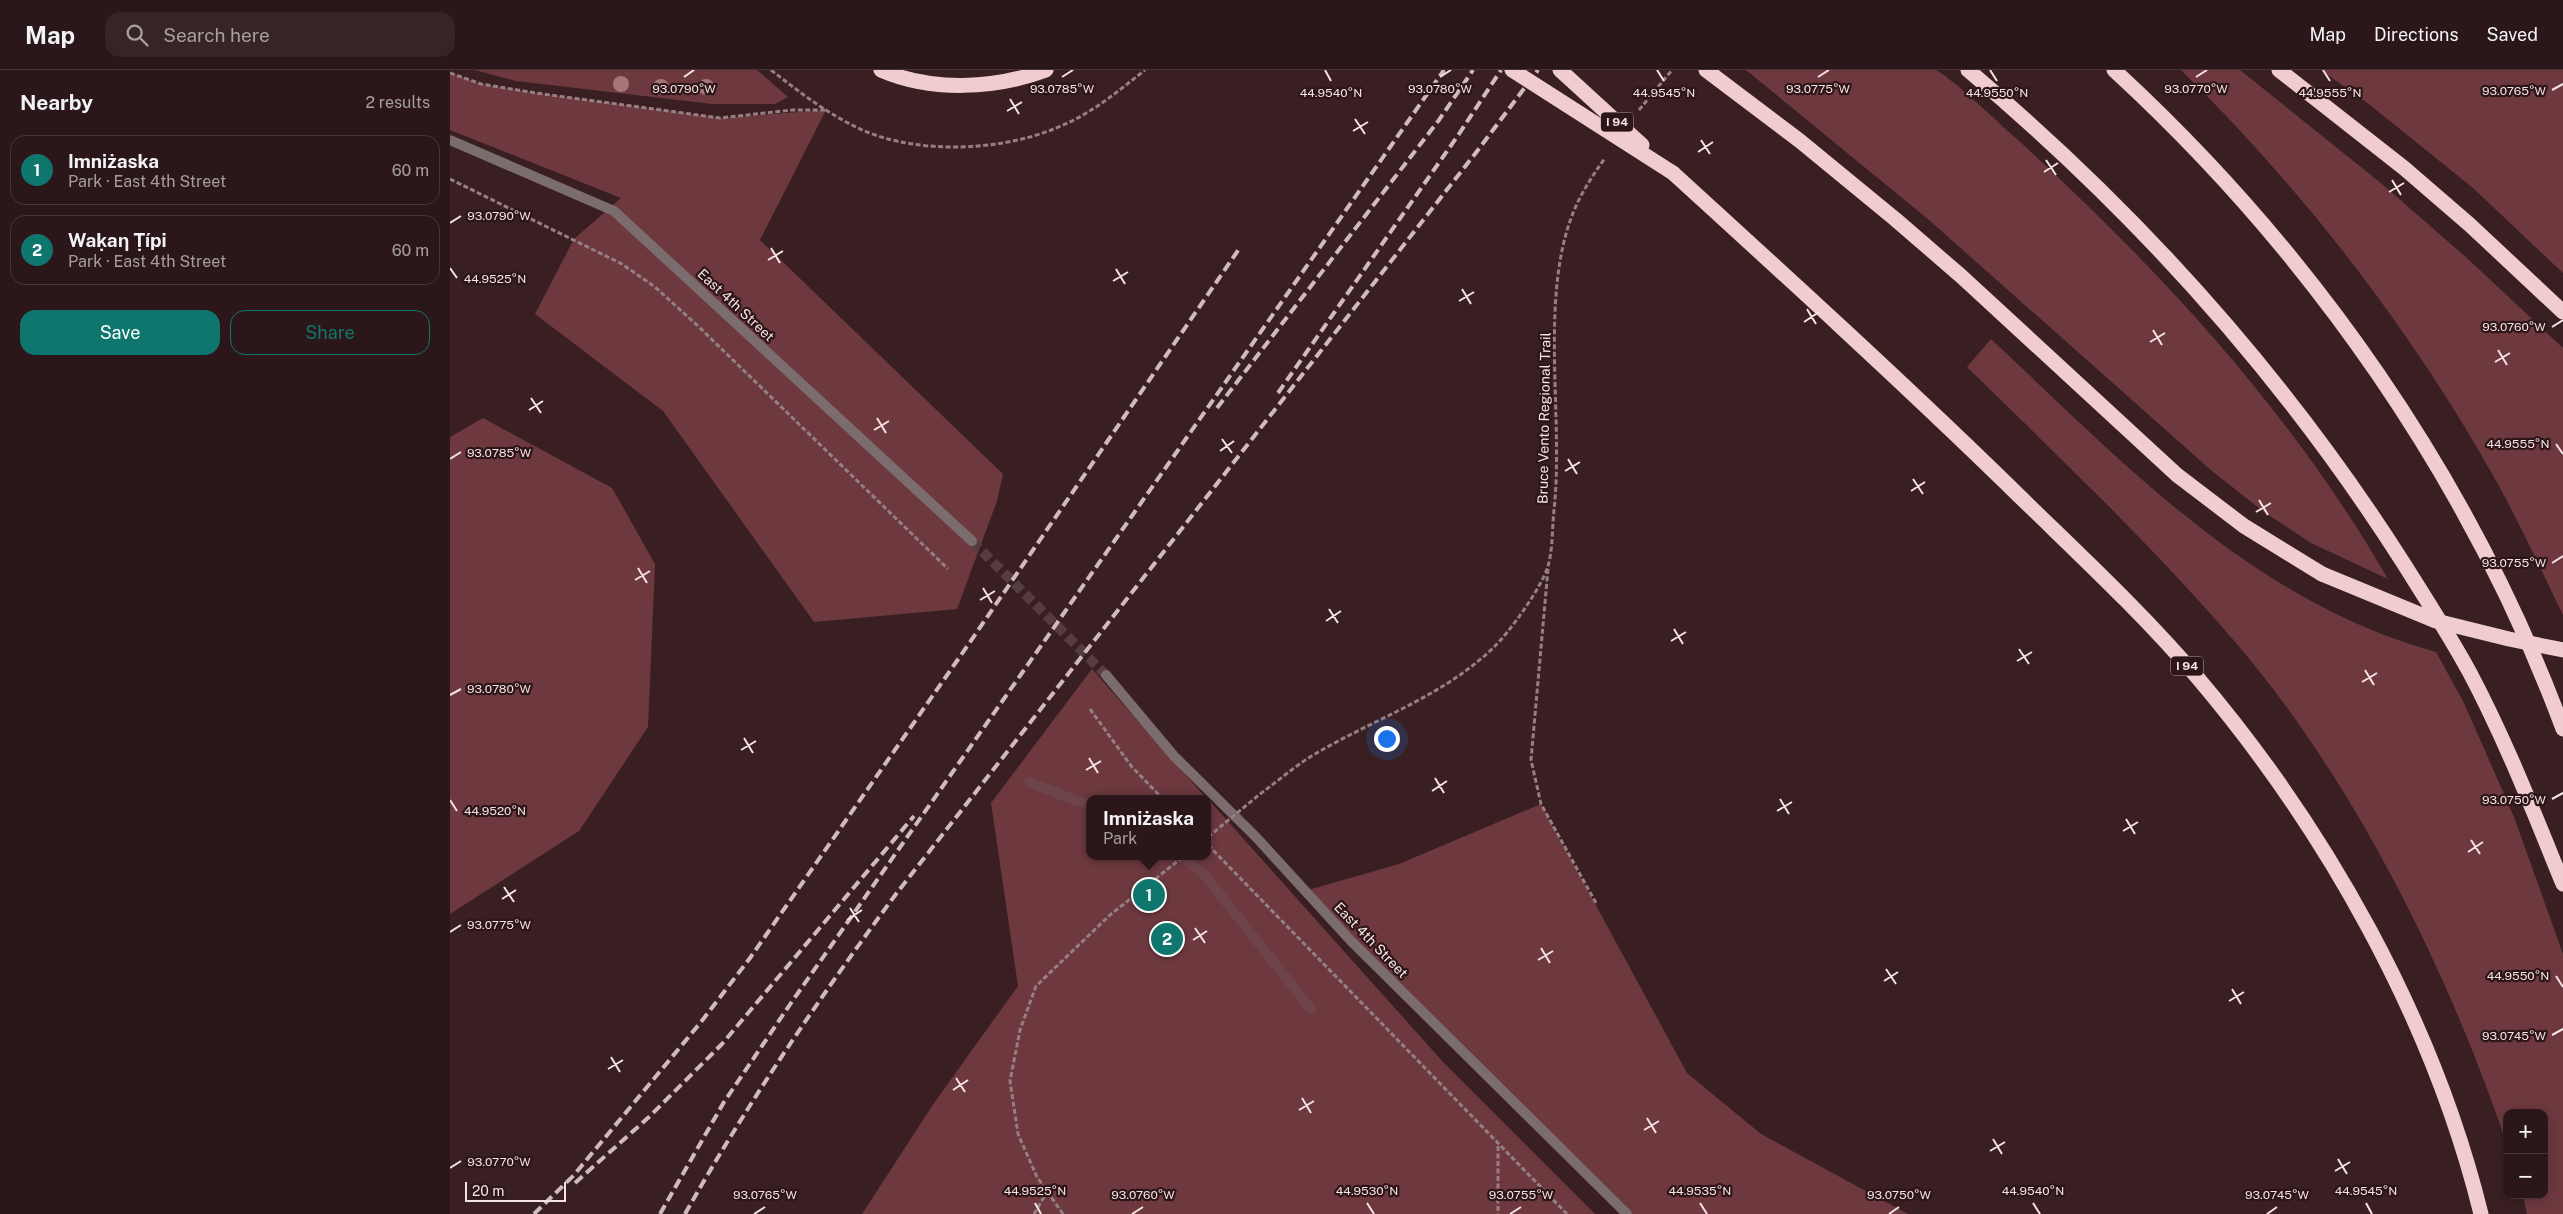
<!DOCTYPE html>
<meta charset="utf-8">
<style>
body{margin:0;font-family:"Public Sans",sans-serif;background:#372426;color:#f1f3f6}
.controls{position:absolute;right:15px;bottom:15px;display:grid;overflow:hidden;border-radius:10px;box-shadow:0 2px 12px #0003}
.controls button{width:45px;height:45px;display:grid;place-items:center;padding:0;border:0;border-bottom:1px solid #473638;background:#2b1719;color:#f1f3f6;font:25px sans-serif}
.scale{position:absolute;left:15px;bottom:12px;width:101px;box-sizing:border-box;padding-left:5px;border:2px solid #f5e3e4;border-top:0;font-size:14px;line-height:18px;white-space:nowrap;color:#f5e3e4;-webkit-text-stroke:4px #2e1518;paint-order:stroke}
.you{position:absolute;left:936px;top:668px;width:18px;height:18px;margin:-12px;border:4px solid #fff;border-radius:50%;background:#1a73e8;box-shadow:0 0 0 8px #1a73e833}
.badge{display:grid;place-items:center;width:32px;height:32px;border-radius:50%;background:#0f766e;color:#fff;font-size:16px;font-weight:700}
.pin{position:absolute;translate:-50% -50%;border:2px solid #fff;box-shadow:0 1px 5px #0006}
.popup{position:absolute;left:636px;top:725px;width:125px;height:65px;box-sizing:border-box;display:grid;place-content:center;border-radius:10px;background:#2b1719;filter:drop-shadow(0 1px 4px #0005);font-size:16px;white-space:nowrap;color:#a69fa2}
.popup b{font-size:19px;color:#f1f3f6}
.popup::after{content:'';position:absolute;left:50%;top:100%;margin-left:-10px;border:10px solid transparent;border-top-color:#2b1719}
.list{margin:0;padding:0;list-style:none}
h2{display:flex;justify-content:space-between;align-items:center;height:65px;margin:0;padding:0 20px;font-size:21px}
h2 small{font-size:16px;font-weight:400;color:#a69fa2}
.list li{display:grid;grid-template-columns:32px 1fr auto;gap:15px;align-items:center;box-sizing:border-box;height:70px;margin:0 10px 10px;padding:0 10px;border:1px solid #473638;border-radius:15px}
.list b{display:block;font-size:19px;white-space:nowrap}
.list p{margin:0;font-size:16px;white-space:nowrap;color:#a69fa2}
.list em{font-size:16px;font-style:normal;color:#a69fa2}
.actions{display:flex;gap:10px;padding:15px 20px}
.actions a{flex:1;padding:11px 0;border:1px solid #0f766e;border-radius:15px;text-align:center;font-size:18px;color:#0f766e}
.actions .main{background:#0f766e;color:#fff}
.icon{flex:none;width:28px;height:28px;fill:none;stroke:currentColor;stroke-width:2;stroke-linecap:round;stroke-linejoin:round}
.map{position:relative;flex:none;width:2113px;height:1144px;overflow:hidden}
header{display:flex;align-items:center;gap:30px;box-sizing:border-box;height:70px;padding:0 25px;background:#2b1719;border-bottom:1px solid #473638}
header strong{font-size:24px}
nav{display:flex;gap:28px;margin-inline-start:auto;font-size:18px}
.search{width:350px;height:45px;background:#372426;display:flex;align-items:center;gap:12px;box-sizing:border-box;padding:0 18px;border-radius:15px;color:#a69fa2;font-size:19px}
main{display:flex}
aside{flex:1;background:#2b1719}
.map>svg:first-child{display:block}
.green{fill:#6d393f}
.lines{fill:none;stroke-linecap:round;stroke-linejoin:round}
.stream{stroke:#6e444b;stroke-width:10}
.minor-tunnel{stroke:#553c3e;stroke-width:10;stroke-dasharray:10 5;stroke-linecap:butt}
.path{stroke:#957f80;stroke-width:3;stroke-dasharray:5 2.5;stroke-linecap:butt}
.minor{stroke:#7b6c6d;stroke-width:10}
.motorway{stroke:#f0ccce;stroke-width:15}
.rail{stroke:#cfbbbc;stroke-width:4;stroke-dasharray:10 5;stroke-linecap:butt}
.path-bridge{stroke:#957f80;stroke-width:3;stroke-dasharray:5 2.5;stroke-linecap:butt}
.motorway-bridge{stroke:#f0ccce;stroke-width:15}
.tree{fill:#a4767a}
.ticks{fill:none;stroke:#f5e3e4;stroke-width:2}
.labels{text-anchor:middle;stroke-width:4.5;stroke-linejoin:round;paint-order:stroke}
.shield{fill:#2e1518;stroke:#b9a5a7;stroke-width:1}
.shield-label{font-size:12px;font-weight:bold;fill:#f5e3e4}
.street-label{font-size:14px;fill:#f5e3e4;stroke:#2e1518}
.ticks-label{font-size:12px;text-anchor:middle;fill:#f5e3e4;stroke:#2e1518;stroke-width:4.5;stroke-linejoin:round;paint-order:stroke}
</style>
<header>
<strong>Map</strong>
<div class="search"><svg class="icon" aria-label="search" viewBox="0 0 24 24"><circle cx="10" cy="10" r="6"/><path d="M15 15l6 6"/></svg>Search here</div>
<nav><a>Map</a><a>Directions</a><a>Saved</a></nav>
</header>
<main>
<aside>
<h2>Nearby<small>2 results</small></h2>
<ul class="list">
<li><span class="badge">1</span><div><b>Imniżaska</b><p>Park · East 4th Street</p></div><em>60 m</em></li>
<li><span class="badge">2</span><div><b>Waḳaƞ Ṭípi</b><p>Park · East 4th Street</p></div><em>60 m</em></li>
</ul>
<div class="actions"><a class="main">Save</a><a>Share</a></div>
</aside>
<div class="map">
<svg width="2113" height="1144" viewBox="0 0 2113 1144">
<rect width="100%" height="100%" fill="#391f21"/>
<g class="green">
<path d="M25,0H307L338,27L325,34H262L66,11Z"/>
<path d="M1296,0C1342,0 1387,0 1433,0C1449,0 1470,0 1485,0C1495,2 1548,52 1559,62C1704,193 1840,339 1938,509L1861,473L1814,442L1762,401L1479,150Z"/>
<path d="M1731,0H1790L1932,114L2018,189L2113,278V545C2092,502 2072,458 2049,416C1964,263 1856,123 1731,0Z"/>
<path d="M1871,0H2113V203L2023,118L1920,35Z"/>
<path d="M0,3L31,14L86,23L270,48L376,40L310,170L553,404L547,431L507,539L364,552L213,341L85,244L124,169L171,128L0,60Z"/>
<path d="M1541,269C1677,396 1801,530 1986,582L2014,633L2064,747L2113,884V1144H2077L2073,1125H2094V1043H2057V1075C1999,902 1905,712 1786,573C1702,475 1609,387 1517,297Z"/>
<path d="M33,348L162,418L205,494L198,657L129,761L0,844V367Z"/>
<path d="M642,599L757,729H640V786H758V729L993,992L1145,1144H412L484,1033L568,916L541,733Z"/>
<path d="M1091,734L1237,1003L1311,1064L1458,1144H1177L855,821L949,794Z"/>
</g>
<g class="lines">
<g class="stream">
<path d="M579,712L640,736"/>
<path d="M733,786L756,807L861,939"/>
</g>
<path class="minor-tunnel" d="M522,471L656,605"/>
<g class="path">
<path d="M321,0C348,21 375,42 406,57C462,85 549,82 606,58C640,45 667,22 695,0"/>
<path d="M0,3L31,14L86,23L270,48L342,40H375"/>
<path d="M1189,40L1222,0"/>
<path d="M0,109L172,194L205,217L248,256L498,499"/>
<path d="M1098,499L1081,690L1091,734L1146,833"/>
<path d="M640,639L682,697L713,729"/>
<path d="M810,724C828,711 846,695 865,684C924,649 992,627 1043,578C1059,563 1092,517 1098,496C1103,479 1102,458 1104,440C1114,348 1089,229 1123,143C1131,123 1143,105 1155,88"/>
<path d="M758,775L1117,1144"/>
<path d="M1048,1076V1144"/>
<path d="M584,1144L597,1122"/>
<path d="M613,1144L587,1107L568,1064L560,1011L570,960L586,916L660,845L734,786"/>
</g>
<g class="minor">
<path d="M0,70L164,141L522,471"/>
<path d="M656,605L724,686L806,767L901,871L1177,1144"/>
</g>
<g class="motorway">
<path d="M431,0C482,22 545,19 596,0"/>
<path d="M1256,0L1350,71L1445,149L1511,206L1727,405L1794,456L1872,504"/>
<path d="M1518,0C1687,142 1835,307 1954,494C1976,529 2000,566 2020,603C2056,671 2084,743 2113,814"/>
<path d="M1664,0C1861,181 2020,408 2113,659"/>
<path d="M1829,0L1954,98L2020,155L2113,242"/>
<path d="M1223,103C1336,206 1449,309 1558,415C1622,478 1689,539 1747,607C1876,759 1983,949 2031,1144"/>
</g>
<g class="rail">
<path d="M828,323L1009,64L1051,0"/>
<path d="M767,338L989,50L1023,0"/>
<path d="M125,1113L199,1047L272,974L464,746"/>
<path d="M84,1144L124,1105L251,952L300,888L518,575L789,179"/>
<path d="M210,1144L274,1032L341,933L994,0"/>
<path d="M235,1144C298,1032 370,927 446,824L1028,80L1088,0"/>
</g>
<path class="path-bridge" d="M758,767L810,724"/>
<g class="motorway-bridge">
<path d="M1062,0L1223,103"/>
<path d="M1110,0L1192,75"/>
<path d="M1872,504L1986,551L2059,569L2113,580"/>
</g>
</g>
<g class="tree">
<circle cx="171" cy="14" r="8"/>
<circle cx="211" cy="17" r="8"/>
<circle cx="256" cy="17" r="8"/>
</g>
<path class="ticks" d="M875,0L881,11M1207,0L1214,11M1540,0L1547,11M1873,0L1880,11M234,7L244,0M612,7L623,0M990,7L1001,0M1368,7L1379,0M1746,7L1757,0M2102,20L2113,14M560,29L569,44M557,41L572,32M905,49L915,64M903,61L918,52M1251,70L1260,84M1248,82L1263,72M1596,90L1606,105M1594,102L1608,93M1942,110L1951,125M1939,122L1954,113M0,153L11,146M321,178L330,193M318,190L333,181M0,198L7,208M666,199L675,214M663,211L678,202M1012,219L1021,234M1009,231L1024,222M1357,239L1366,254M1354,252L1369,242M2102,257L2113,250M1703,260L1712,275M1700,272L1715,263M2048,280L2057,295M2045,292L2060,283M81,328L91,343M79,340L93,331M427,348L436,363M424,360L439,351M772,369L782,383M2106,374L2113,384M770,381L784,371M0,389L11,382M1118,389L1127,404M1115,401L1130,392M1463,409L1473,424M1461,421L1475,412M1809,430L1818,445M1806,442L1821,433M2102,493L2113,486M188,498L197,513M185,510L200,501M533,518L542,533M530,530L545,521M879,539L888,553M876,551L891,541M1224,559L1233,574M1221,571L1236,562M1569,579L1579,594M1567,591L1582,582M1915,600L1924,615M1912,612L1927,603M0,625L11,619M294,668L303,683M291,680L306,671M639,688L648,703M636,700L651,691M985,708L994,723M982,721L997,711M1330,729L1339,744M2102,729L2113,723M0,730L7,741M1327,741L1342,732M1676,749L1685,764M1673,761L1688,752M2021,770L2030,784M2018,782L2033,772M54,817L64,832M52,829L66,820M400,838L409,852M397,850L412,840M745,858L755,873M0,862L11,855M743,870L757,861M1091,878L1100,893M1088,890L1103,881M1436,899L1446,914M2106,906L2113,917M1434,911L1448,902M1782,919L1791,934M1779,931L1794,922M2102,965L2113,959M161,987L170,1002M158,999L173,990M506,1008L515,1022M503,1020L518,1010M852,1028L861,1043M849,1040L864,1031M1197,1048L1206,1063M1194,1060L1209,1051M1543,1069L1552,1084M1540,1081L1555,1072M1888,1089L1897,1104M0,1098L11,1091M1885,1101L1900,1092M585,1133L591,1144M917,1133L924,1144M1250,1133L1257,1144M1583,1133L1590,1144M1916,1133L1922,1144M304,1144L315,1137M682,1144L693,1137M1060,1144L1071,1137M1439,1144L1449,1137M1817,1144L1827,1137"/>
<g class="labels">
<g class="shield">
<rect x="1151" y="42.5" width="32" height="19" rx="4"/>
<rect x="1721" y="586.5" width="32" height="19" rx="4"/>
</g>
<g class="shield-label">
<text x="1167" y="56">I 94</text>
<text x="1737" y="600">I 94</text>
</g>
<g class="street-label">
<text transform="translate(286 235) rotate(43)" y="5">East 4th Street</text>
<text transform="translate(1094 348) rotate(-89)" y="5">Bruce Vento Regional Trail</text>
<text transform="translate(921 870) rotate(46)" y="5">East 4th Street</text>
</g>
</g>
<g class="ticks-label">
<text x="234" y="23">93.0790°W</text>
<text x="990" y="23">93.0780°W</text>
<text x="612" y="23">93.0785°W</text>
<text x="1368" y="23">93.0775°W</text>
<text x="1746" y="23">93.0770°W</text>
<text x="2064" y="25">93.0765°W</text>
<text x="1880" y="27">44.9555°N</text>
<text x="881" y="27">44.9540°N</text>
<text x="1214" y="27">44.9545°N</text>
<text x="1547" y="27">44.9550°N</text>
<text x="49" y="150">93.0790°W</text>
<text x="45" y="213">44.9525°N</text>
<text x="2064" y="261">93.0760°W</text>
<text x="2068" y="378">44.9555°N</text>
<text x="49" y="387">93.0785°W</text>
<text x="2064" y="497">93.0755°W</text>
<text x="49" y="623">93.0780°W</text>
<text x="2064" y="734">93.0750°W</text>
<text x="45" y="745">44.9520°N</text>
<text x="49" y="859">93.0775°W</text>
<text x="2068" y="910">44.9550°N</text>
<text x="2064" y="970">93.0745°W</text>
<text x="49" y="1096">93.0770°W</text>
<text x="585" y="1125">44.9525°N</text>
<text x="917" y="1125">44.9530°N</text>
<text x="1250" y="1125">44.9535°N</text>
<text x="1583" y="1125">44.9540°N</text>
<text x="1916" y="1125">44.9545°N</text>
<text x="315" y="1129">93.0765°W</text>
<text x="693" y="1129">93.0760°W</text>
<text x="1071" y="1129">93.0755°W</text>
<text x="1449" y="1129">93.0750°W</text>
<text x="1827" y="1129">93.0745°W</text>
</g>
</svg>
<div class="controls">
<button>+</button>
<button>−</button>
</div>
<div class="scale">20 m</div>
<div class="you"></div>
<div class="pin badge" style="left:699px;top:825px">1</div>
<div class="popup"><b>Imniżaska</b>Park</div>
<div class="pin badge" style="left:717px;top:869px">2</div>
</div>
</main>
